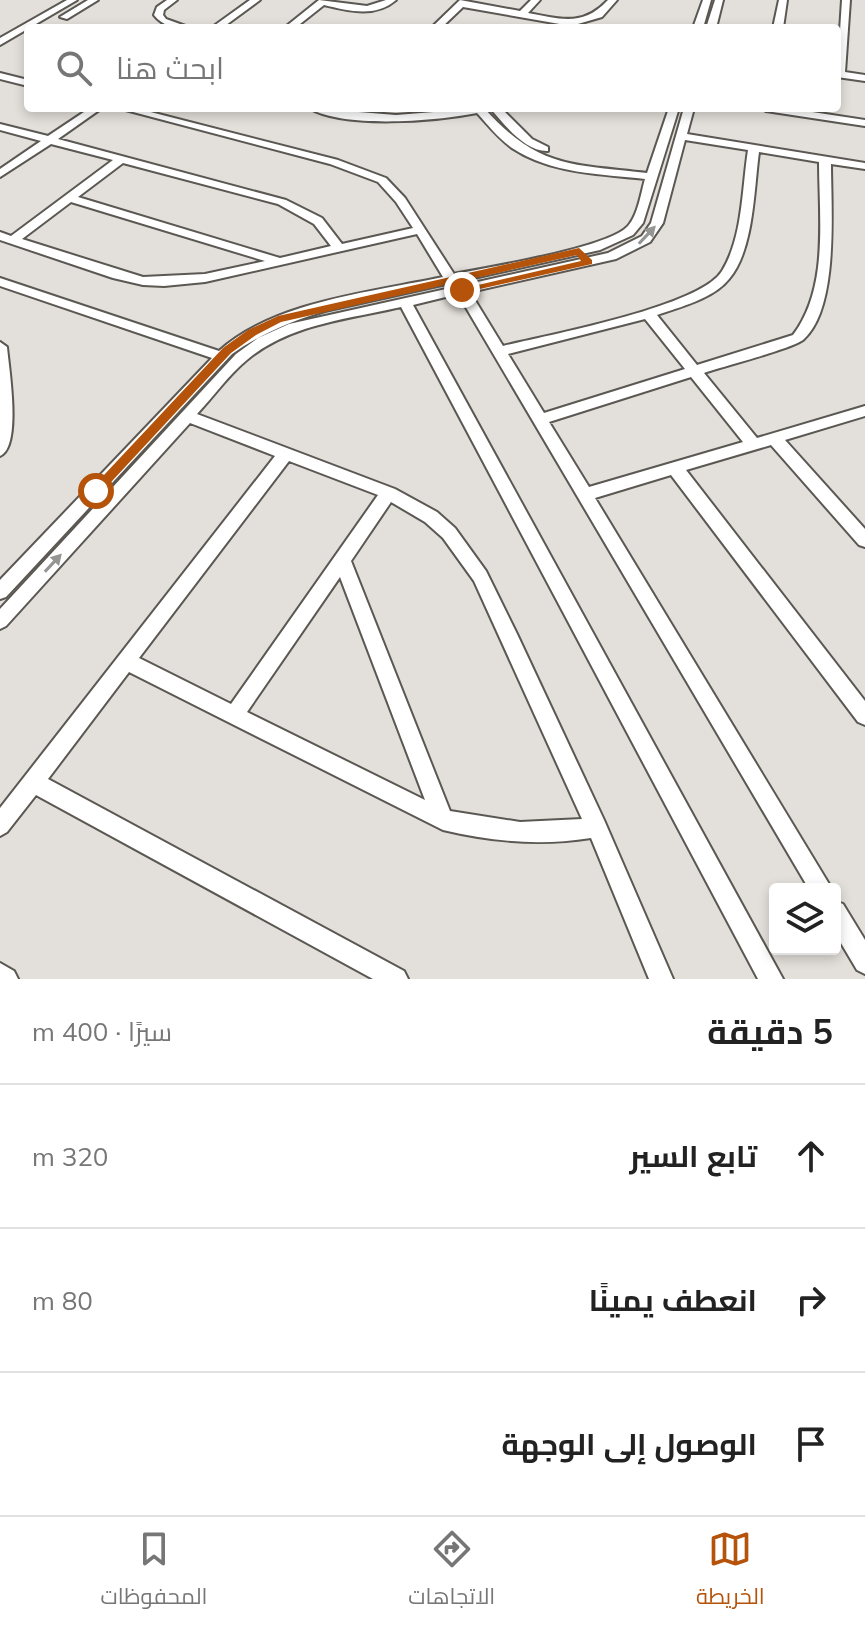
<!DOCTYPE html>
<html lang="ar">
<meta charset="utf-8">
<style>
body{margin:0;font-family:Mulish,Cairo,sans-serif;background:#f2f2f2;color:#222;direction:rtl}
.controls{position:absolute;right:24px;bottom:24px;display:grid;overflow:hidden;border-radius:8px;box-shadow:0 4px 12px #0003}
.controls button{width:72px;height:72px;display:grid;place-items:center;padding:0;border:0;border-bottom:2px solid #e0e0e0;background:#fff;color:#222;font:40px sans-serif}
.stop{position:absolute;width:24px;height:24px;margin:-18px;border:6px solid #b45309;border-radius:50%;background:#fff}
.stop.end{background:#b45309;border-color:#fff;box-shadow:0 2px 8px #0008}
.list{margin:0;padding:0;list-style:none}
h2{display:flex;justify-content:space-between;align-items:center;height:104px;margin:0;padding:0 32px;font-size:34px}
h2 small{font-size:26px;font-weight:400;color:#767676}
.list li{display:grid;grid-template-columns:52px 1fr auto;gap:24px;align-items:center;box-sizing:border-box;height:144px;padding:0 32px;border-top:2px solid #e0e0e0}
.list b{display:block;font-size:30px;white-space:nowrap}
.list em{font-size:26px;font-style:normal;color:#767676}
.icon{flex:none;width:44px;height:44px;fill:none;stroke:currentColor;stroke-width:2;stroke-linecap:round;stroke-linejoin:round}
.map{position:relative;flex:none;width:865px;height:979px;overflow:hidden;direction:ltr}
.search{position:absolute;background:#fff;box-shadow:0 4px 12px #0003;left:24px;right:24px;top:24px;height:88px;display:flex;align-items:center;gap:20px;box-sizing:border-box;padding:0 28px;border-radius:8px;color:#767676;font-size:30px}
.sheet{height:536px;background:#fff}
nav{display:flex;justify-content:space-around;align-items:center;box-sizing:border-box;height:112px;border-top:2px solid #e0e0e0;background:#fff;font-size:22px;color:#767676}
nav a{display:grid;justify-items:center;gap:4px}
nav .on{color:#b45309}
.map>svg:first-child{display:block}
.lines{fill:none;stroke-linecap:round;stroke-linejoin:round}
.street-casing{stroke:#5b5853;stroke-width:4}
.street{fill:#fff;fill-rule:evenodd}
.oneway{fill:#959594}
.route{fill:#b45309}
</style>
<div class="map">
<svg width="865" height="979" viewBox="0 0 865 979">
<rect width="100%" height="100%" fill="#e3dfda"/>
<g class="lines">
<g class="street-casing">
<g id="street">
<path d="M67,0H77L0,45V38Z"/>
<path d="M88,0H98L67,19L60,17Z"/>
<path d="M167,0H177L164,10L163,15L166,19L191,28C176,28 163,27 154,15L157,7Z"/>
<path d="M250,0H260L222,28H211Z"/>
<path d="M319,0L367,6L386,0H396C375,18 349,11 324,5L295,28H284Z"/>
<path d="M460,0L520,11L531,0H540L528,13C561,19 583,27 608,0H617L602,17L571,26L463,7L441,28H431Z"/>
<path d="M703,0H711L703,28H693Z"/>
<path d="M715,0H723L716,28H706Z"/>
<path d="M779,0H787L783,28H773Z"/>
<path d="M842,0H850L845,72L865,75V81L837,77Z"/>
<path d="M0,73L28,80V86L0,79Z"/>
<path d="M90,108H102L58,139L286,200L322,218L342,244L413,228L396,202L378,182L330,164L118,108H135L338,160L386,178L405,198L454,274C489,267 608,248 628,226C638,215 641,193 645,179C601,174 551,174 512,148C498,138 488,125 477,113C437,121 344,129 309,108L396,115L484,108C539,169 571,164 647,173L669,108H679L643,223L633,235L600,250L325,311C291,321 261,334 232,354L6,597L0,599V580L212,358L0,286V278L219,351C274,301 373,292 443,277L417,234L205,282L164,286L143,285L113,278L0,240V232L11,236L113,160L51,144L0,177V169L41,141L0,130V124L48,136ZM123,163L278,204L314,224L331,246L280,258L78,197ZM71,202L265,261L205,274L143,277L22,239Z"/>
<path d="M490,108H501L532,139L548,147V151C525,152 504,124 490,108Z"/>
<path d="M684,108H694L687,134L865,163V169L831,164C831,208 839,307 804,339C795,348 721,367 704,373L757,438L865,406V416L785,440L865,529V547L859,545L771,445L686,470L865,701V725L858,722L671,475L595,498L832,889H809L458,294L413,305L783,979H758L401,307C349,319 290,324 248,359C229,374 214,396 197,414L395,489L437,512L455,528L486,571L517,634L604,820L673,979H649L591,838C541,846 493,842 443,830L129,672L48,779L404,971L408,979H373L36,795L7,832L0,836V808L275,456L190,423L6,626L0,629V609L236,354L258,338L289,324L608,253L642,236L651,223ZM685,140L748,150C742,188 743,237 722,271C700,307 547,335 503,346L470,292L616,259L650,242L663,223ZM759,152L819,162C819,217 829,288 793,335L697,365L657,315C680,307 713,299 729,279C754,250 754,188 759,152ZM645,319L685,369L544,413L508,354ZM691,377L743,442L589,487L549,422ZM289,461L378,495L231,704L139,658ZM391,502L425,522L443,538L474,581L582,819L520,822L450,811L351,561ZM340,577L425,800L247,712Z"/>
<path d="M761,108H786L865,120V126L766,111Z"/>
<path d="M0,342L7,347C9,369 22,447 0,456Z"/>
<path d="M835,901L843,904L865,940V974L857,970L835,933Z"/>
<path d="M0,963L14,971L18,979H0Z"/>
</g>
</g>
<use href="#street" class="street"/>
</g>
<defs><path id="oneway-solid" d="M-6-.8H1V-3.2L6.5 0L1 3.2V.8H-6Z" transform="scale(2)"/></defs>
<g class="oneway">
<use href="#oneway-solid" transform="translate(647 235) rotate(-47)"/>
<use href="#oneway-solid" transform="translate(53 563) rotate(-47)"/>
</g>
<path class="route" d="M579,248L592,260V264L462,293L457,290L581,261L577,255L281,322L256,335L231,353L100,494H91L89,491L223,348L248,330L278,316Z"/>
</svg>
<div class="controls">
<button><svg class="icon" aria-label="layers" viewBox="0 0 24 24"><path d="M12 4l9 5-9 5-9-5zM3 14l9 5 9-5"/></svg></button>
</div>
<div class="stop" style="left:96px;top:491px"></div>
<div class="stop end" style="left:462px;top:290px"></div>
<div class="search"><svg class="icon" aria-label="search" viewBox="0 0 24 24"><circle cx="10" cy="10" r="6"/><path d="M15 15l6 6"/></svg>ابحث هنا</div>
</div>
<section class="sheet">
<h2>5 دقيقة<small>سيرًا · 400 m</small></h2>
<ul class="list">
<li><svg class="icon" aria-label="ahead" viewBox="0 0 24 24"><path d="M12 20V5M6 11l6-6 6 6"/></svg><div><b>تابع السير</b></div><em>320 m</em></li>
<li><svg class="icon" aria-label="right" viewBox="0 0 24 24"><path d="M7 20v-9h11M14 6l5 5-5 5"/></svg><div><b>انعطف يمينًا</b></div><em>80 m</em></li>
<li><svg class="icon" aria-label="arrive" viewBox="0 0 24 24"><path d="M6 21V4h12l-3 4 3 4H6"/></svg><div><b>الوصول إلى الوجهة</b></div></li>
</ul>
</section>
<nav>
<a class="on"><svg class="icon" aria-label="map" viewBox="0 0 24 24"><path d="M3 6l6-2 6 2 6-2v14l-6 2-6-2-6 2zM9 4v14M15 6v14"/></svg>الخريطة</a>
<a><svg class="icon" aria-label="directions" viewBox="0 0 24 24"><path d="M12 3l9 9-9 9-9-9zM9 14v-3h6M13 9l2 2-2 2"/></svg>الاتجاهات</a>
<a><svg class="icon" aria-label="saved" viewBox="0 0 24 24"><path d="M7 4h10v16l-5-4-5 4z"/></svg>المحفوظات</a>
</nav>
